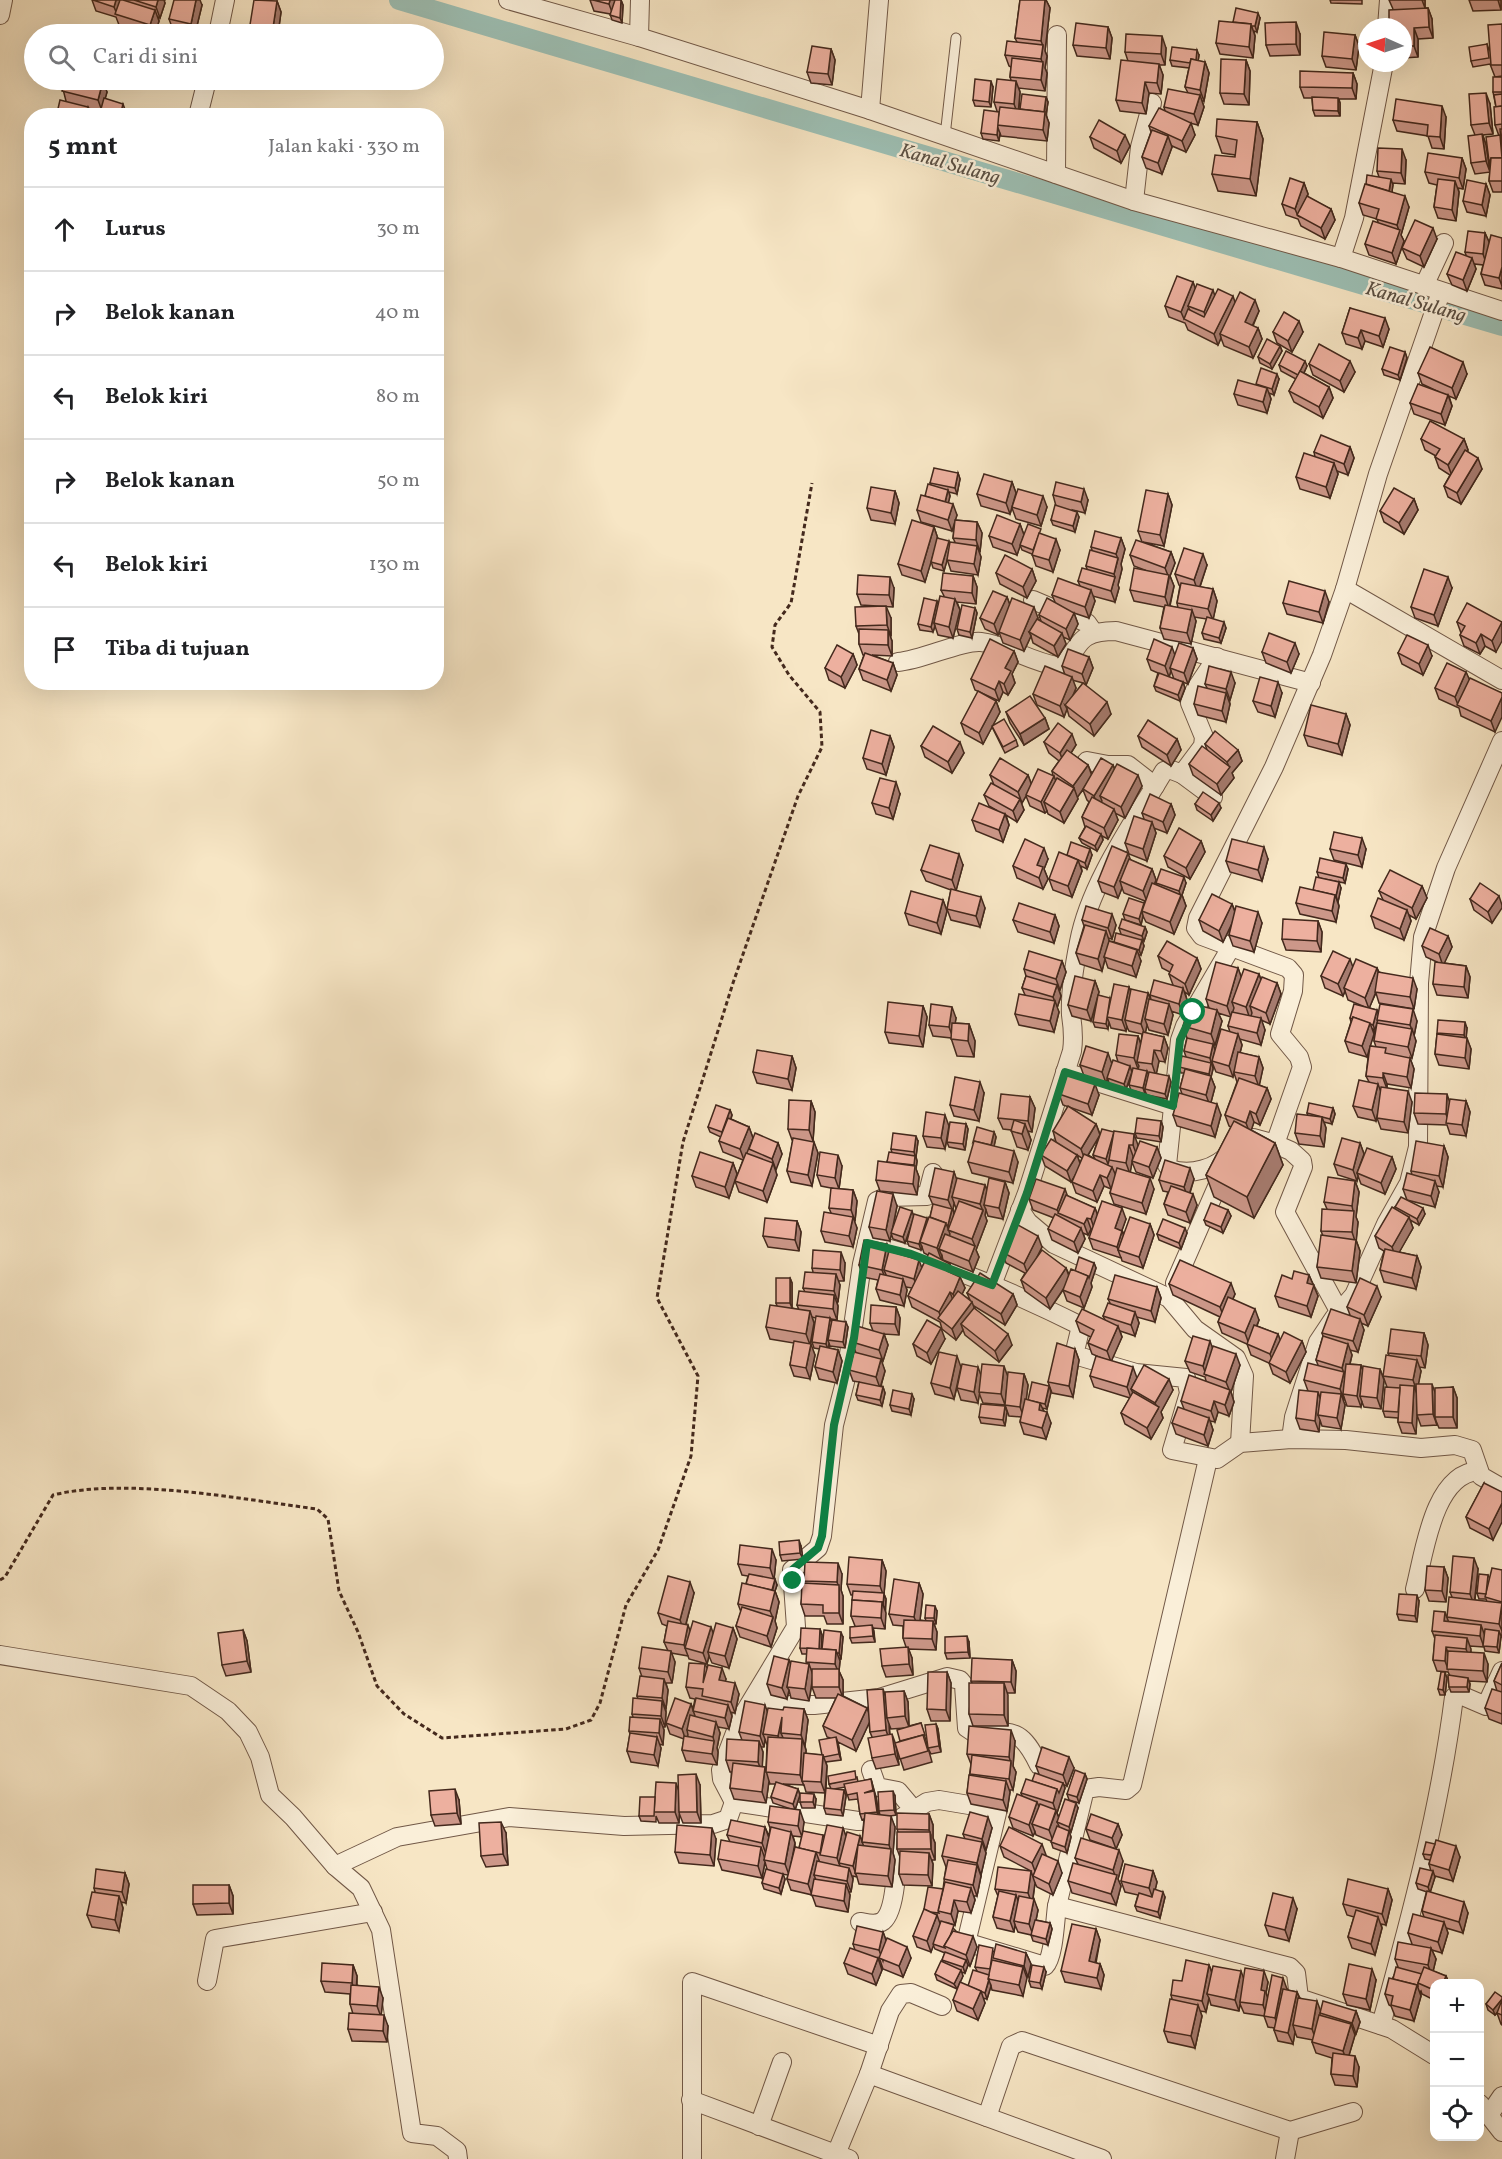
<!DOCTYPE html>
<html lang="id">
<meta charset="utf-8">
<style>
body{margin:0;font-family:Vollkorn,serif;background:#f6f6f6;color:#202124}
.controls{position:absolute;right:18px;bottom:18px;display:grid;overflow:hidden;border-radius:12px;box-shadow:0 6px 24px #0002}
.controls button{width:54px;height:54px;display:grid;place-items:center;padding:0;border:0;border-bottom:2px solid #e0e0e0;background:#fff;color:#202124;font:30px sans-serif}
.compass{position:absolute;left:1358px;top:18px;width:54px;height:54px;border-radius:50%;background:#fff;box-shadow:0 6px 24px #0002;rotate:273deg}
.stop{position:absolute;width:18px;height:18px;margin:-14px;border:4px solid #0b8043;border-radius:50%;background:#fff}
.stop.end{background:#0b8043;border-color:#fff;box-shadow:0 2px 6px #0008}
.list{margin:0;padding:0;list-style:none}
h2{display:flex;justify-content:space-between;align-items:center;height:78px;margin:0;padding:0 24px;font-size:26px}
h2 small{font-size:20px;font-weight:400;color:#757577}
.list li{display:grid;grid-template-columns:39px 1fr auto;gap:18px;align-items:center;box-sizing:border-box;height:84px;padding:0 24px;border-top:2px solid #e0e0e0}
.list b{display:block;font-size:22px;white-space:nowrap}
.list em{font-size:20px;font-style:normal;color:#757577}
.icon{flex:none;width:33px;height:33px;fill:none;stroke:currentColor;stroke-width:2;stroke-linecap:round;stroke-linejoin:round}
.map{position:relative;flex:none;width:1502px;height:2159px;overflow:hidden}
.search{position:absolute;background:#fff;box-shadow:0 6px 24px #0002;left:24px;top:24px;width:420px;height:66px;display:flex;align-items:center;gap:15px;box-sizing:border-box;padding:0 21px;border-radius:33px;color:#757577;font-size:22px}
.panel{position:absolute;background:#fff;box-shadow:0 6px 24px #0002;left:24px;top:108px;width:420px;height:582px;border-radius:24px}
.map>svg:first-child{display:block}
.lines{fill:none;stroke-linecap:round;stroke-linejoin:round}
.canal{stroke:#9dc0b5;stroke-width:20}
.lane-casing{stroke:#715847;stroke-width:11}
.street-casing{stroke:#715847;stroke-width:20}
.path{stroke:#44291d;stroke-width:3;stroke-dasharray:4.5 3;stroke-linecap:butt}
.lane{stroke:#faefd9;stroke-width:9}
.street{stroke:#faefd9;stroke-width:18}
.wall{fill:#cc9789;stroke:#44291d;stroke-width:1.5;fill-rule:evenodd}
.shaded-wall{fill:#a67b6f;stroke:#44291d;stroke-width:1.5}
.building{fill:#edb09f;stroke:#44291d;stroke-width:1.5}
.route{stroke:#0b8043;stroke-width:8}
.labels{text-anchor:middle;stroke-width:5;stroke-linejoin:round;paint-order:stroke}
.water-label{font-size:20px;font-style:italic;fill:#5a4f43;stroke:#faefd9}
</style>
<div class="map">
<svg width="1502" height="2159" viewBox="0 0 1502 2159">
<rect width="100%" height="100%" fill="#f7e6c5"/>
<filter id="stains"><feTurbulence type="fractalNoise" baseFrequency=".00333" numOctaves="4"/><feColorMatrix values="0 0 0 0 .2 0 0 0 0 .09 0 0 0 0 .02 0 0 0 .5 -.17"/></filter>
<radialGradient id="worn" r=".72"><stop offset=".6" stop-color="#630" stop-opacity="0"/><stop offset="1" stop-color="#630" stop-opacity=".3"/></radialGradient>
<g class="lines">
<path class="canal" d="M399,0L1502,326"/>
<g class="lane-casing">
<path id="lane" d="M945,136L956,38"/>
</g>
<g class="street-casing">
<g id="street">
<path d="M508,0L639,37L870,110L1134,201L1341,258L1502,311"/>
<path d="M0,15L3,0"/>
<path d="M1387,27L1389,0"/>
<path d="M218,34L225,0"/>
<path d="M639,37L640,0"/>
<path d="M870,110L879,0"/>
<path d="M198,116L207,80"/>
<path d="M1056,174L1057,35"/>
<path d="M1134,201L1140,147L1152,103"/>
<path d="M1341,258L1354,218L1384,63"/>
<path d="M1424,286L1444,243"/>
<path d="M1345,589L1502,680"/>
<path d="M1033,600L1087,623L1094,633"/>
<path d="M898,662C923,660 962,640 981,642C1007,645 1031,662 1057,666C1084,653 1069,631 1116,631L1311,683"/>
<path d="M1087,761L1108,765H1128L1155,786"/>
<path d="M1182,774L1213,797"/>
<path d="M1065,1072L1173,1106"/>
<path d="M1253,1138L1275,1144L1302,1067L1299,1057L1280,1034L1293,991L1294,975L1288,968L1202,936L1196,928L1198,918L1274,767L1322,655L1345,589L1378,474L1441,292"/>
<path d="M1275,1144L1291,1151L1302,1161L1303,1167L1285,1212L1339,1311"/>
<path d="M1230,1152C1217,1169 1190,1176 1170,1169L1167,1165L1180,1040L1185,1026L1230,949"/>
<path d="M1020,1210L1028,1222L1054,1244L1169,1298L1195,1329L1236,1358L1244,1376L1240,1443"/>
<path d="M867,1243C941,1261 1011,1291 1079,1325L1080,1330L1075,1351L1078,1356L1136,1373L1186,1378L1189,1393L1172,1450L1217,1459L1240,1443L1291,1439L1346,1440L1421,1448L1455,1445L1472,1450L1481,1476L1502,1488"/>
<path d="M1175,1283L1223,1173"/>
<path d="M992,1285L1027,1193L1072,1051C1074,1038 1073,1028 1071,1015C1070,995 1075,962 1079,942C1090,883 1134,822 1164,771L1169,769L1182,774L1203,746L1204,737L1190,703L1195,690L1217,657"/>
<path d="M1291,1439L1294,1417L1318,1342L1334,1318L1354,1295L1386,1224L1409,1183L1418,1147L1419,983L1423,937L1446,868L1502,741"/>
<path d="M1208,1459L1132,1785L1126,1790L1099,1787L1085,1789L1057,1906L1290,1967L1296,1973L1299,1998L1392,2029L1434,2055"/>
<path d="M1415,1589C1424,1555 1433,1474 1478,1471"/>
<path d="M0,1655L191,1686L228,1711L248,1732L260,1757L270,1795L293,1817L335,1866L361,1888L381,1930L412,2133L437,2136L457,2151L458,2159"/>
<path d="M757,1696L787,1705H814L879,1698L947,1677L960,1680L964,1685L967,1728L973,1732C1013,1733 1020,1726 1039,1765"/>
<path d="M871,1770L877,1787L898,1791L914,1810"/>
<path d="M734,1802L722,1779L721,1770L740,1720L796,1627L792,1570L818,1548L822,1536L834,1425L845,1382L862,1264L877,1201L886,1197L927,1196L933,1173"/>
<path d="M335,1866L397,1837L509,1817L624,1826L713,1824L728,1819L734,1802L858,1821L898,1820L927,1802L939,1800L993,1809L997,1813L967,1939L969,1943L1045,1966C1054,1957 1055,1920 1057,1906"/>
<path d="M860,1922C867,1923 876,1926 883,1921C899,1908 897,1841 898,1820"/>
<path d="M207,1981L215,1939L373,1912"/>
<path d="M1381,2025C1411,1917 1440,1808 1454,1697L1458,1694L1486,1706L1502,1671"/>
<path d="M869,2074L890,2011L901,1994L911,1993L942,2006"/>
<path d="M691,2100L849,2159"/>
<path d="M1480,2104L1502,2132"/>
<path d="M1489,2115L1502,2096"/>
<path d="M987,2117L1011,2046L1022,2041L1290,2131L1353,2112"/>
<path d="M759,2126L782,2062"/>
<path d="M692,2159V1982L879,2046"/>
<path d="M834,2159L869,2074L1102,2159"/>
<path d="M1285,2159L1290,2131"/>
</g>
</g>
<path class="path" d="M0,1580L5,1577L53,1495C127,1477 240,1499 317,1509L328,1519L339,1591L358,1632L377,1686L404,1714L442,1738L566,1729L591,1720L600,1703L626,1605L658,1550L691,1456L698,1376L657,1298L683,1142L733,983L798,796L822,747L820,712L789,675L772,647L775,625L791,603L812,483"/>
<use href="#lane" class="lane"/>
<use href="#street" class="street"/>
</g>
<g class="wall">
<path d="M92,0H165L164,1L165,3L160,18L158,17L159,21L155,34H149L119,25L116,17L96,11Z"/>
<path d="M590,0H621L623,5L622,23L612,20L610,14L594,11Z"/>
<path d="M1020,0H1046L1050,8L1045,51L1047,56L1045,68L1047,73L1045,91L1019,88L1020,92L1019,109H1020L1046,97L1048,102L1046,115L1049,123L1047,141L1001,136L1000,133L999,141L983,139L981,133L997,111L994,102L1011,80L1010,77L1011,67L1009,66L1005,55L1017,42L1015,38Z"/>
<path d="M1330,0H1362V4L1331,3Z"/>
<path d="M1389,0H1425V8H1428L1432,19L1433,38L1418,39V57L1403,58V27L1393,9Z"/>
<path d="M1469,0H1501V10L1473,11Z"/>
<path d="M277,1L281,12L278,34H250L249,31Z"/>
<path d="M202,5L195,34L173,30L169,19Z"/>
<path d="M1260,18L1257,32L1254,31L1255,36L1253,58L1220,54L1216,43L1233,22Z"/>
<path d="M1502,24V76L1495,77L1490,64L1473,67L1471,61L1487,44L1489,50Z"/>
<path d="M1108,27L1112,38L1110,59L1077,56L1073,45Z"/>
<path d="M1300,34V55L1270,56L1266,45Z"/>
<path d="M1355,35L1359,46L1356,70L1326,67L1322,56Z"/>
<path d="M1166,48L1165,65H1159L1163,75L1161,94L1149,93L1146,114L1120,111L1116,100L1128,61L1125,52Z"/>
<path d="M831,49L835,60L832,85L811,83L807,72Z"/>
<path d="M1199,55L1198,61L1205,62L1209,73L1204,101H1202L1204,107L1198,125L1190,123L1195,135L1186,152L1172,146V147L1162,174L1146,168L1142,157L1151,132L1149,126L1165,111L1164,107L1188,93L1185,87L1189,68L1172,66L1170,60Z"/>
<path d="M1246,60L1250,71L1249,105L1224,104L1220,93Z"/>
<path d="M1353,73L1357,84L1356,99H1339L1340,103V116H1315L1313,110L1312,98H1304L1300,87Z"/>
<path d="M1502,77V192H1493L1489,181L1490,172L1475,174L1471,163L1475,135L1471,125L1490,104L1493,134L1483,135L1486,145L1490,172V165L1489,161L1499,136L1495,125L1496,107L1493,92Z"/>
<path d="M57,83L107,92L105,98L127,116H99L100,111L88,108L90,112L57,113L66,101L63,89L59,88Z"/>
<path d="M993,87L991,107L975,106L973,100Z"/>
<path d="M1446,117L1444,149L1432,148L1428,136L1397,131L1393,120Z"/>
<path d="M1257,122L1263,139L1256,196L1218,191L1212,174L1235,157V155L1222,153L1216,136Z"/>
<path d="M1090,137L1130,146L1121,163L1094,148Z"/>
<path d="M1462,158L1466,169L1463,189L1458,188L1459,192L1456,221L1438,218L1434,207L1437,185L1429,183L1425,172Z"/>
<path d="M1406,160L1405,184L1393,183L1392,192L1409,207L1401,235L1404,241L1396,264L1369,255L1365,244L1378,222L1377,219L1363,215L1359,203L1379,177L1377,171Z"/>
<path d="M1304,183L1308,194L1307,197L1331,209L1335,220L1325,239L1301,226L1298,219L1286,215L1282,204Z"/>
<path d="M1486,184L1490,195L1486,216L1467,212L1463,201Z"/>
<path d="M1485,233L1489,242L1502,238V289L1485,285L1481,274L1483,265L1474,264L1476,269L1467,291L1452,285L1447,274L1466,255L1465,252Z"/>
<path d="M1437,239L1424,267L1407,259L1402,248Z"/>
<path d="M1193,282L1195,289L1259,311L1253,326L1258,328L1262,339L1253,358L1224,346L1221,338L1218,345L1188,330L1185,323L1169,317L1165,306Z"/>
<path d="M1350,308L1389,329L1383,347L1365,341L1362,349L1346,344L1342,333Z"/>
<path d="M1273,332H1303L1292,352L1277,343Z"/>
<path d="M1280,346L1282,351L1272,369L1260,363L1258,357Z"/>
<path d="M1405,352L1407,358L1400,380L1384,375L1382,369Z"/>
<path d="M1309,364L1355,372L1344,392L1313,375Z"/>
<path d="M1279,365L1307,366L1304,373L1329,387L1333,398L1323,418L1294,402L1289,391L1296,379L1281,371Z"/>
<path d="M1418,373L1467,374L1456,399L1449,396L1452,406L1445,425L1414,414L1410,403L1437,391L1422,384Z"/>
<path d="M1279,379L1274,395L1269,393L1271,399L1267,413L1238,405L1234,394L1256,385Z"/>
<path d="M1421,439H1464L1468,450L1467,451L1482,469L1461,504L1448,497L1444,486L1450,475L1439,468L1435,457L1436,456L1425,450Z"/>
<path d="M1350,447L1354,458L1348,475L1337,471L1338,474L1330,498L1300,489L1296,477L1315,457L1314,452Z"/>
<path d="M958,473L960,479L957,494L949,492L950,496L948,503L957,515L955,520L977,522L982,533L980,552H979L981,557L978,575L951,571L947,559L944,571L933,568L931,561L925,582L902,575L898,564L934,527L938,539L950,544L955,542L953,538L955,522L952,531L921,522L917,510L931,485L930,483Z"/>
<path d="M1012,482L1016,493L1047,507L1041,526L1016,519L1012,508L1010,514L981,506L977,494Z"/>
<path d="M895,491L899,503L895,524L871,520L867,508Z"/>
<path d="M1168,494L1172,505L1164,546L1143,542L1171,552L1175,563L1170,576L1174,586L1170,606L1178,608L1177,603L1180,586L1179,585L1175,574L1207,565L1200,587L1213,589L1217,601L1213,619L1226,628L1221,643L1204,639L1202,633L1207,619L1194,617L1196,621L1191,644L1164,639L1160,628L1164,607L1134,601L1130,590L1145,570L1134,566L1130,555L1142,542L1138,531Z"/>
<path d="M1053,495L1088,500L1085,513L1073,510L1079,517L1075,532L1053,525L1051,520L1056,506Z"/>
<path d="M1414,499L1418,510L1404,534L1384,522L1380,511Z"/>
<path d="M1020,524L1024,535H1043L1060,550L1053,572L1036,566L1032,554L1022,550L1020,545L1017,555L993,547L989,536Z"/>
<path d="M1121,538L1125,549L1121,564L1122,569L1118,585L1119,588L1115,602L1093,596L1095,601L1089,618L1074,613L1078,624L1070,640L1063,637L1066,644L1058,657L1033,643L1031,636L1024,651L1003,643L999,632L998,635L985,629L980,618L1007,597L1010,605L1038,618L1037,619L1041,621L1039,615L1055,602L1052,595L1080,586L1078,581L1087,569L1086,566L1092,550L1091,547Z"/>
<path d="M1032,569L1036,581L1027,598L1000,584L996,573Z"/>
<path d="M973,576L977,587L976,604L957,602L960,610L953,638L938,635L935,626L933,632L920,630L918,624L938,605L944,596L941,590Z"/>
<path d="M894,588L893,607L861,605L857,594Z"/>
<path d="M1452,588L1438,626L1415,618L1411,607Z"/>
<path d="M1329,602L1323,623L1287,614L1283,603Z"/>
<path d="M975,608L977,613L972,638L959,635L957,629Z"/>
<path d="M891,618V636H890L892,641V656L872,655L893,663L897,675L891,691L863,680L859,669L864,655H863L859,644V634L856,626Z"/>
<path d="M1457,622H1502L1496,652L1485,646L1480,654L1464,646L1460,635L1461,633Z"/>
<path d="M1193,648L1197,659L1188,684L1174,679L1171,671L1169,677L1183,682L1185,688L1180,701L1156,691L1154,686L1158,673L1151,670L1147,659L1175,654Z"/>
<path d="M1014,651L1018,662L1012,674L1015,683L1008,695L1003,692L999,701L975,690L971,679Z"/>
<path d="M1262,652L1299,654L1291,673L1266,663Z"/>
<path d="M1398,653L1432,656L1423,675L1402,664Z"/>
<path d="M853,654L857,665L845,688L829,680L825,668Z"/>
<path d="M1089,657L1093,668L1086,685L1084,684L1111,714L1094,736L1069,716L1067,709L1064,717L1037,705L1033,694L1065,675L1062,666ZM1072,680L1083,683L1073,696L1076,688Z"/>
<path d="M1466,672L1469,680L1502,693L1495,732L1461,716L1459,708L1439,699L1435,688Z"/>
<path d="M1235,683L1230,700H1229L1230,704L1226,722L1198,715L1194,704L1207,688L1205,684Z"/>
<path d="M1282,693L1275,717L1258,712L1253,701Z"/>
<path d="M996,701L1000,712L993,725L1016,740L1018,746L1005,753L992,727L983,744L965,734L961,723Z"/>
<path d="M1006,712L1045,718L1049,729L1024,745L1010,723Z"/>
<path d="M1346,714L1350,725L1342,755L1308,746L1304,735Z"/>
<path d="M890,736L894,747L886,775L867,769L863,758Z"/>
<path d="M1138,736L1177,739L1181,750L1171,766L1142,747Z"/>
<path d="M1044,742L1076,745L1071,753L1088,765L1092,774L1113,765L1115,769L1142,786L1125,818L1115,813L1118,820L1108,839L1102,836L1103,840L1097,851L1082,843L1079,838L1085,827L1082,817L1089,802L1087,800L1083,790L1077,797L1078,799L1064,823L1048,814L1047,811L1045,813L1030,806L1026,796L1022,803H1021L1024,810L1017,822L1006,815L1009,825L1003,842L976,831L972,820L996,810L989,806L984,795L994,785L990,775H1028L1031,783L1053,776L1052,771L1059,761L1049,753Z"/>
<path d="M1205,744L1238,750L1242,761L1232,773L1234,778L1221,795L1193,775L1189,764L1207,750Z"/>
<path d="M921,746L964,753L952,773L925,757Z"/>
<path d="M900,794L893,819L876,814L872,803Z"/>
<path d="M1171,804L1175,815L1167,833L1154,828L1156,833L1147,861L1129,854L1125,843L1144,819L1142,813Z"/>
<path d="M1195,804L1221,808L1213,821L1197,810Z"/>
<path d="M1201,841L1205,852L1190,879L1168,867L1164,856Z"/>
<path d="M1330,849H1366L1362,867L1334,860Z"/>
<path d="M1067,855H1092L1087,869L1081,866L1082,871L1072,897L1053,890L1049,879Z"/>
<path d="M1048,859L1044,869L1048,879L1043,889L1017,878L1013,866Z"/>
<path d="M1268,859L1262,881L1230,872L1226,861Z"/>
<path d="M1130,860L1152,869L1156,880L1154,884L1157,885L1156,883H1186L1182,895L1186,906L1174,934L1146,922L1143,916L1141,925L1125,920L1123,914L1144,904L1145,901L1124,893L1122,888L1118,898L1102,892L1098,881Z"/>
<path d="M963,865L956,890L985,908L980,927L951,920L947,909L951,890L926,881L921,870Z"/>
<path d="M1348,869L1345,883L1319,878L1317,872Z"/>
<path d="M1422,886L1427,898L1416,919L1409,915L1411,921L1404,940L1375,928L1371,916L1383,900L1379,891Z"/>
<path d="M1341,888L1338,902L1339,906L1336,922L1300,914L1296,903L1313,890Z"/>
<path d="M1470,899L1502,905L1492,923L1474,910Z"/>
<path d="M943,900L947,911L941,934L909,925L905,913Z"/>
<path d="M1232,904L1235,911L1262,923L1254,952L1233,946L1229,935L1231,926L1223,942L1203,931L1199,920Z"/>
<path d="M1055,915L1059,926L1054,943L1018,932L1013,920Z"/>
<path d="M1082,920L1116,925L1112,939L1108,938L1109,941L1114,942L1121,934L1119,928L1145,927L1147,932L1144,941L1142,940L1144,946L1141,955H1138L1141,961L1136,977L1108,968L1105,959L1102,971L1080,964L1076,953L1084,926Z"/>
<path d="M1318,921L1322,932L1321,952L1286,950L1282,939Z"/>
<path d="M1448,936L1452,947L1444,963L1466,966L1470,977L1468,998L1437,995L1433,984L1437,962L1426,957L1422,946Z"/>
<path d="M1158,956L1197,958L1201,969L1189,995L1185,992L1187,1000L1183,1015L1171,1011L1173,1015L1168,1035L1149,1030L1147,1025L1145,1033L1164,1037L1168,1048L1165,1062L1159,1061L1156,1073L1171,1082L1167,1099L1147,1095L1145,1091V1094L1131,1090L1129,1085L1131,1076L1126,1089L1109,1084L1108,1079L1106,1083L1084,1076L1080,1065L1112,1063L1118,1062L1116,1055L1138,1036L1141,1044L1142,1034L1129,1031L1127,1027L1126,1031L1111,1028L1109,1022L1108,1029L1095,1027L1093,1022L1098,997L1091,1021L1072,1016L1068,1005L1095,981L1099,992L1098,995L1111,1000L1129,987L1131,992L1148,993L1150,999L1151,1000L1150,995L1173,985L1169,974L1170,972L1162,968Z"/>
<path d="M1062,961L1066,972L1060,990H1059L1061,996L1057,1008L1059,1012L1054,1032L1019,1025L1015,1014L1025,995L1022,988L1026,976L1024,969Z"/>
<path d="M1353,967L1377,968L1379,972L1417,989L1414,1009L1379,1003L1376,993L1369,1008L1377,1010L1378,1014L1417,1021L1414,1036L1416,1041L1412,1058H1410L1414,1069L1411,1088L1387,1084V1088L1412,1102L1408,1133L1381,1129L1377,1118L1378,1114L1376,1121L1358,1117L1353,1106L1369,1082L1366,1076L1369,1049L1367,1057L1349,1052L1345,1041L1351,1022L1350,1018L1365,1007L1348,1000L1345,991L1343,996L1325,988L1321,976ZM1373,1029L1375,1030L1374,1041L1376,1047L1370,1046L1374,1034Z"/>
<path d="M1238,968L1241,977L1259,974L1261,980L1277,983L1281,994L1270,1024L1261,1020L1265,1030L1261,1045L1240,1039L1242,1045L1240,1053L1259,1057L1263,1068L1259,1085L1267,1088L1271,1099L1260,1125L1254,1122L1251,1130L1275,1143L1283,1165L1254,1218L1214,1197L1206,1175L1231,1127L1229,1126L1225,1115L1237,1082L1234,1073L1233,1077L1216,1072L1212,1062L1213,1069L1211,1077L1215,1087L1211,1102L1221,1115L1215,1137L1177,1126L1173,1115L1182,1094L1180,1088L1184,1073H1181L1179,1067L1186,1057L1184,1051L1187,1038L1183,1026L1209,1008L1206,999ZM1218,1013L1231,1017L1228,1026L1230,1032L1215,1049L1213,1045H1215L1222,1021Z"/>
<path d="M923,1006L927,1017L923,1047L889,1043L885,1032Z"/>
<path d="M956,1018L955,1023L969,1024L975,1041L974,1057L957,1056L951,1038L933,1036L929,1025Z"/>
<path d="M1467,1028L1466,1037L1471,1049L1469,1069L1439,1065L1435,1054L1437,1034Z"/>
<path d="M792,1056L796,1068L792,1090L757,1083L753,1072Z"/>
<path d="M984,1093L979,1121L954,1116L950,1105Z"/>
<path d="M1059,1094L1099,1095L1092,1115L1063,1105Z"/>
<path d="M1030,1097L1035,1108L1032,1132L1028,1131L1031,1140L1028,1150L1017,1147L1011,1130L1003,1129L998,1118Z"/>
<path d="M811,1101L815,1112L813,1141L818,1153L812,1186L791,1182L787,1171L793,1140H792L788,1129Z"/>
<path d="M1449,1101H1466L1470,1112L1466,1136L1450,1134L1447,1125L1418,1124L1414,1113Z"/>
<path d="M1333,1108L1335,1114L1332,1124L1324,1122L1326,1128L1324,1147L1299,1144L1295,1133L1308,1116L1307,1113Z"/>
<path d="M730,1110L732,1115L731,1119L749,1127L753,1138L778,1143L782,1154L775,1170L777,1175L767,1202L739,1192L735,1181L743,1160L723,1152L719,1141L721,1137L710,1132L708,1127Z"/>
<path d="M1161,1121L1163,1127L1161,1142L1137,1138L1135,1133Z"/>
<path d="M966,1124L968,1129L965,1150L949,1147L947,1142Z"/>
<path d="M1096,1124L1100,1134L1138,1145L1157,1147L1161,1158L1153,1178L1136,1172L1132,1162L1130,1172L1154,1189L1146,1214L1114,1204L1110,1193L1111,1189L1104,1186L1097,1202L1076,1193L1072,1182L1074,1178L1071,1182L1045,1166L1041,1155L1056,1142L1053,1131ZM1099,1136L1093,1155L1095,1159L1088,1155ZM1077,1155L1082,1158L1080,1163Z"/>
<path d="M949,1126L945,1149L927,1147L923,1136Z"/>
<path d="M994,1132L996,1137L994,1146L1018,1162L1013,1183L972,1173L968,1162Z"/>
<path d="M918,1141L916,1157L917,1161L916,1169L919,1177L917,1195L880,1191L876,1180L892,1153L891,1149Z"/>
<path d="M1360,1143L1364,1154L1392,1157L1396,1169L1385,1194L1361,1184L1358,1176L1357,1181L1338,1175L1334,1164Z"/>
<path d="M1444,1146L1448,1157L1443,1187L1436,1186L1439,1192L1435,1207L1407,1200L1403,1189L1412,1175L1411,1171Z"/>
<path d="M733,1163L737,1174L729,1198L696,1187L692,1176Z"/>
<path d="M842,1166L839,1189L853,1190L857,1201L855,1221H854L857,1228L853,1247L825,1242L821,1231L831,1213L829,1208L836,1189L821,1186L817,1175Z"/>
<path d="M954,1172L956,1179L985,1185L987,1190L1005,1182L1009,1193L1003,1219L988,1216L986,1210L985,1215L987,1221L976,1250L979,1257L973,1272L943,1260L942,1256L941,1259L954,1274L960,1277L965,1288L962,1294L970,1300L967,1293L1013,1294L1017,1305L1005,1325L974,1306L975,1309L1012,1345L999,1362L965,1335L963,1330L956,1340L942,1329L940,1322L912,1307L908,1296L912,1288L906,1287L907,1290L904,1306L880,1300L876,1289L878,1280L863,1277L859,1265L889,1251L922,1267L928,1255L924,1253L922,1247L921,1250L909,1246L907,1241L910,1229L905,1243L893,1239L891,1233L890,1241L873,1238L869,1227L897,1206L892,1231L914,1216L928,1221L930,1217L933,1205L929,1196ZM954,1203L956,1208L954,1214L953,1210Z"/>
<path d="M1194,1179L1190,1193L1197,1205L1190,1223L1168,1215L1164,1204L1168,1192L1163,1191L1159,1180Z"/>
<path d="M1355,1181L1359,1192L1356,1217L1358,1222L1356,1240L1360,1251L1356,1283L1321,1278L1317,1267L1323,1236L1321,1231L1327,1209L1324,1202Z"/>
<path d="M1067,1196L1095,1208L1097,1214L1126,1219L1122,1230L1124,1234L1150,1224L1154,1235L1143,1268L1122,1261L1121,1257V1258L1093,1249L1089,1238L1092,1230L1091,1229L1088,1235L1083,1233L1085,1239L1078,1253L1052,1240L1048,1229L1054,1218L1033,1210L1029,1199Z"/>
<path d="M1395,1207L1425,1214L1419,1225L1410,1220L1413,1228L1399,1252L1417,1256L1421,1267L1416,1289L1384,1282L1380,1270L1384,1251L1379,1248L1375,1236L1395,1209Z"/>
<path d="M1228,1210L1231,1216L1223,1233L1206,1225L1204,1220Z"/>
<path d="M797,1221L801,1232L799,1251L768,1247L763,1236Z"/>
<path d="M1187,1233L1181,1249L1159,1240L1157,1234Z"/>
<path d="M1042,1247L1037,1257L1066,1268L1069,1274L1094,1263L1096,1268L1091,1283L1092,1287L1084,1308L1067,1301L1063,1290L1050,1309L1025,1291L1021,1280L1025,1273L1006,1263L1002,1252Z"/>
<path d="M845,1263L844,1281H838L840,1285L838,1302H837L838,1306L837,1320L831,1319V1321L848,1327L845,1348L830,1346L829,1343V1348L838,1350L842,1361L837,1383L819,1379L815,1367L820,1349L814,1348L812,1342L816,1318L812,1317L814,1323L810,1344L815,1355L810,1379L794,1376L790,1365L794,1343L770,1339L766,1327L777,1306L776,1303L790,1278L792,1283V1308L799,1310L797,1305L805,1292L803,1288L813,1272L812,1268Z"/>
<path d="M1309,1275L1318,1296L1311,1317L1279,1307L1275,1296L1292,1279Z"/>
<path d="M1169,1284L1235,1294L1233,1299L1259,1320L1257,1326L1278,1334L1280,1341H1302L1306,1352L1290,1383L1273,1374L1269,1363L1251,1355L1247,1344L1222,1333L1218,1322L1220,1317L1173,1295Z"/>
<path d="M1157,1287L1161,1298L1155,1322L1137,1317L1139,1323L1135,1336L1120,1331L1122,1337L1111,1361L1137,1378L1173,1390L1161,1412L1163,1418L1151,1439L1125,1424L1121,1413L1130,1398L1094,1387L1090,1376L1104,1359L1092,1354L1088,1343L1091,1337L1080,1332L1076,1321L1105,1320L1103,1316L1110,1303L1108,1299Z"/>
<path d="M1381,1297L1368,1326L1361,1323L1364,1330L1358,1352L1350,1350L1352,1355L1350,1364L1361,1365L1363,1371L1380,1369L1384,1380L1381,1409L1364,1407L1362,1402L1361,1407L1347,1406L1344,1397V1400H1342L1345,1405L1341,1429L1322,1426L1320,1420L1319,1432L1300,1429L1296,1418L1308,1391L1304,1380L1318,1365L1316,1360L1323,1336L1322,1333L1350,1315L1347,1307Z"/>
<path d="M896,1307L900,1318L899,1335L884,1334L888,1345L883,1361H881L885,1371L881,1386L883,1387L885,1393L882,1406L858,1400L856,1395L859,1382L853,1381L849,1370L856,1353L852,1342L873,1331L870,1323Z"/>
<path d="M1424,1333L1428,1345L1425,1368L1419,1367L1421,1371L1418,1384L1435,1392L1453,1387L1457,1398V1428H1439L1436,1421L1437,1425L1421,1426L1417,1415L1416,1434L1402,1433L1398,1422V1418L1385,1417L1383,1411L1387,1387L1383,1376L1389,1355L1388,1353Z"/>
<path d="M945,1339L931,1364L917,1356L913,1344Z"/>
<path d="M1213,1348L1240,1365L1231,1392L1234,1402L1229,1416L1218,1412L1215,1422L1210,1421L1213,1430L1208,1446L1176,1434L1172,1423L1184,1409L1181,1401L1206,1381L1205,1377L1190,1372L1185,1361Z"/>
<path d="M1075,1349L1079,1360L1073,1397L1052,1393L1048,1382Z"/>
<path d="M961,1367L981,1374L1008,1377L1024,1374L1028,1385L1026,1400H1028L1049,1386L1051,1392L1047,1409L1042,1408L1051,1423L1046,1439L1024,1434L1020,1422L1021,1417L1009,1416L1005,1405L983,1403L979,1393L978,1403L961,1400L957,1388L961,1371L954,1399L935,1394L931,1383Z"/>
<path d="M914,1399L911,1415L892,1411L890,1405Z"/>
<path d="M1005,1406L1007,1412L1005,1426L981,1423L979,1417Z"/>
<path d="M1484,1483L1493,1540L1470,1528L1466,1517Z"/>
<path d="M801,1546L803,1559L782,1561L780,1555Z"/>
<path d="M776,1560L774,1579L777,1585L775,1591L779,1602L775,1621L777,1628L771,1647L740,1637L736,1626L741,1612L738,1604L746,1584L748,1576L742,1575L738,1564Z"/>
<path d="M882,1560L886,1571L884,1594L886,1599L885,1629L873,1628L875,1642L852,1643L850,1638L855,1626L851,1616L853,1595H851L847,1584Z"/>
<path d="M1444,1567L1448,1578L1446,1602L1429,1601L1425,1590Z"/>
<path d="M1478,1569L1475,1600L1487,1602L1486,1599H1479L1477,1593L1488,1575L1490,1579L1502,1570V1637L1500,1634L1501,1636L1499,1653L1485,1651L1484,1647L1470,1646L1471,1652L1488,1664L1487,1682L1469,1681L1470,1684L1469,1692H1451L1449,1687L1450,1676L1448,1672L1437,1671L1433,1660L1435,1639L1432,1631L1447,1617L1452,1597L1450,1592Z"/>
<path d="M842,1574L841,1590L843,1596V1624H827L824,1616H805L801,1604L804,1583V1581Z"/>
<path d="M919,1583L923,1594L920,1620L926,1621L925,1618L937,1611L936,1624H934L937,1632L936,1650L908,1649L912,1658L913,1675L886,1677L882,1666L906,1647L903,1638V1626L893,1625L889,1614Z"/>
<path d="M694,1593L686,1624L690,1630L713,1633L733,1628L737,1639L729,1668L712,1663L709,1656L707,1664L689,1659L688,1656L671,1653L675,1662L672,1683H666L668,1690L666,1709V1712L665,1727H663L664,1730L663,1745L659,1744L661,1748L658,1766L631,1762L627,1751L630,1734L629,1731L633,1717L632,1714L638,1699L637,1696L642,1677L639,1668L668,1651L664,1642L667,1626L662,1624L658,1613Z"/>
<path d="M1419,1601L1417,1622L1399,1620L1397,1614Z"/>
<path d="M820,1629L822,1635L821,1649L843,1637L841,1659L839,1658L840,1661L839,1671L843,1680V1696L867,1708L885,1695L904,1691L908,1702L909,1726L921,1723L932,1762L904,1770L896,1746L899,1765L876,1769L872,1758V1737L870,1732L869,1723L856,1751L838,1742L841,1760L826,1762L827,1766L826,1790L831,1789L829,1784L857,1777L858,1782L871,1779L876,1797L879,1815H880L879,1811L895,1796L896,1815L890,1816L895,1827L893,1853L895,1860L892,1887L859,1884L857,1877L853,1876V1879L851,1892H849L850,1895L848,1912L816,1906L812,1895L791,1890L787,1879L788,1875L782,1874L785,1879L781,1894L764,1889L762,1883L767,1869L765,1862L762,1878L722,1870L718,1859L730,1842L727,1835L765,1827L769,1836L770,1828L768,1822L794,1810L773,1803L771,1797L776,1784H770L769,1781L766,1803L734,1799L730,1788L732,1772H730L726,1760L742,1740L739,1732L767,1711L804,1709L808,1720L805,1746L806,1750V1754L822,1755L830,1738L827,1737L823,1726L836,1698H816L812,1687V1683L809,1701L791,1698L789,1690L787,1699L771,1695L767,1684L789,1660L791,1664H807V1654H802L800,1648ZM889,1724L891,1729L904,1728L900,1741L895,1745L890,1734ZM765,1739L767,1745L766,1770L762,1767L763,1752L761,1747H764ZM783,1784L804,1785L806,1792L825,1793L824,1808L826,1814L843,1816L846,1796L844,1790L834,1789L845,1787L849,1800L858,1799L860,1814L862,1820L864,1819L862,1842L860,1836L846,1837L843,1828L824,1837L823,1835L802,1834L804,1822L795,1810L800,1795L798,1789ZM793,1836L802,1837L799,1848L795,1847V1843Z"/>
<path d="M243,1630L247,1641L251,1672L226,1676L222,1665Z"/>
<path d="M969,1642L970,1658L947,1659L945,1653Z"/>
<path d="M1012,1660L1016,1671L1015,1693H1007L1008,1726H973L969,1714L972,1683L971,1681Z"/>
<path d="M1502,1663V1724L1489,1719L1485,1708L1497,1691L1494,1681Z"/>
<path d="M705,1664L707,1668L726,1679L725,1681L739,1694L735,1713L730,1712L732,1716L729,1729L718,1727L720,1733L717,1748L718,1752L717,1765L686,1761L682,1750L684,1739L670,1734L666,1723L691,1704L693,1709L695,1699L690,1698L686,1687Z"/>
<path d="M947,1672L951,1683L950,1721H931L927,1709Z"/>
<path d="M1447,1678L1445,1695H1440L1438,1689Z"/>
<path d="M936,1724L938,1729L941,1752L931,1754L928,1748Z"/>
<path d="M1015,1741L1013,1766L1016,1772L1013,1790H1010V1792L1007,1811L971,1804L967,1793L971,1764L967,1754Z"/>
<path d="M1036,1766L1074,1768L1067,1786L1064,1785L1065,1788L1057,1813L1059,1817L1078,1808L1071,1832L1069,1831L1071,1837L1067,1853L1053,1848L1051,1841L1036,1835L1035,1832L1033,1836L1013,1828L1009,1817L1022,1796L1021,1793L1039,1774Z"/>
<path d="M1085,1774L1087,1779L1079,1803L1069,1800L1067,1794Z"/>
<path d="M700,1785L701,1823H683L679,1813V1823H659L656,1816V1822L641,1821L639,1816L655,1797L679,1789Z"/>
<path d="M816,1799L815,1808H802L800,1802Z"/>
<path d="M459,1800L461,1824L435,1826L431,1815Z"/>
<path d="M929,1814L933,1825V1838L935,1843V1860H932L933,1864L932,1886L903,1885L899,1874L900,1857L897,1849L898,1832L897,1829Z"/>
<path d="M1118,1824L1122,1835L1116,1849L1123,1861L1118,1879L1121,1886L1116,1905L1072,1893L1068,1881L1078,1864L1075,1858L1113,1848L1090,1840L1086,1829Z"/>
<path d="M992,1828L986,1850H984L986,1853L981,1875L980,1874L981,1876L977,1896H974L975,1900L971,1913L958,1911L955,1925L948,1923L956,1931L977,1947L970,1966L968,1965L965,1973L961,1972L963,1976L957,1989L937,1980L935,1974L943,1962L942,1960L945,1953L935,1949L933,1945L931,1952L917,1947L913,1936L943,1889L946,1867L942,1856L965,1839L963,1834Z"/>
<path d="M506,1833L508,1865L486,1867L481,1856Z"/>
<path d="M716,1839L714,1866L679,1863L675,1852Z"/>
<path d="M1000,1846L1046,1856L1062,1873L1053,1895L1037,1887L1035,1883L1033,1899L1038,1910L1036,1920L1050,1923L1052,1929L1048,1945L1033,1941L1031,1935L1018,1932L1015,1925L1014,1932L997,1928L993,1917L998,1896L995,1889L1031,1871L1004,1857Z"/>
<path d="M1423,1854L1460,1857L1453,1881L1435,1876V1877L1430,1892L1468,1913L1463,1933L1446,1928L1448,1933L1442,1953L1432,1950L1436,1959L1433,1971L1446,1976L1449,1983H1434V2000L1422,1994L1421,1991L1420,1992L1421,1996L1414,2021L1395,2016L1391,2006L1389,2005L1385,1994L1398,1967L1395,1959L1412,1944L1408,1933L1424,1917L1422,1911L1427,1892L1418,1889L1416,1883L1431,1871L1429,1864L1430,1860L1425,1859Z"/>
<path d="M1153,1871L1157,1882L1155,1890L1165,1897L1160,1918L1137,1911L1135,1906L1138,1895L1125,1892L1121,1881Z"/>
<path d="M125,1873L129,1884L126,1903L121,1902L123,1908L119,1931L92,1927L87,1915L95,1892L94,1888Z"/>
<path d="M229,1885L233,1896V1914L197,1915L193,1904Z"/>
<path d="M1388,1889L1392,1900L1386,1925L1381,1924L1382,1928L1375,1955L1352,1948L1348,1937L1354,1917L1347,1915L1343,1904Z"/>
<path d="M1297,1909L1289,1941L1269,1936L1265,1925Z"/>
<path d="M1096,1929L1100,1940L1096,1963L1100,1964L1104,1975L1101,1989L1065,1982L1061,1971Z"/>
<path d="M883,1932L886,1940L911,1958L903,1977L883,1969L880,1960H878L882,1970L876,1985L848,1974L844,1963L855,1950L853,1944Z"/>
<path d="M994,1951L1026,1953L1031,1964L1028,1977L1026,1976L1023,1996L992,1990L991,1986L987,1999L983,1998L985,2003L978,2020L957,2011L953,2000L968,1986L977,1971L975,1967Z"/>
<path d="M353,1965L357,1976V1985L383,1998L381,2015L388,2026L387,2042L352,2041L348,2029L353,2014L350,2004V1994L325,1992L321,1981Z"/>
<path d="M1209,1965L1212,1972L1268,1982L1266,1993L1268,1998L1287,1989V1990L1297,1992L1300,1998L1320,2011H1356L1360,2022L1356,2034L1354,2033L1355,2035L1349,2055L1359,2067L1357,2087L1335,2085L1331,2074L1332,2058L1316,2053L1312,2042L1313,2040L1297,2037L1295,2032L1293,2044L1278,2041L1274,2030V2028L1268,2027L1264,2016L1244,2013L1240,2004L1239,2011L1211,2005L1209,1998L1206,2012L1200,2011L1202,2016L1195,2048L1168,2042L1164,2031L1172,1999L1171,1995L1182,1981Z"/>
<path d="M1046,1972L1042,1989L1031,1987L1029,1981Z"/>
<path d="M1376,1980L1370,2010L1347,2005L1343,1994Z"/>
<path d="M1502,1997V2025L1501,2024L1497,2013L1495,2015L1488,2010L1486,2004Z"/>
</g>
<g class="shaded-wall">
<path d="M116,0H123L117,14L114,7Z"/>
<path d="M158,0H164L165,3L160,18L156,7Z"/>
<path d="M196,0H200L202,5L195,34L191,24Z"/>
<path d="M610,0H617L613,15L609,4Z"/>
<path d="M621,0L623,5L622,23L620,18Z"/>
<path d="M1045,0H1046L1050,8L1045,51L1047,56L1045,68L1047,73L1045,91L1041,80L1043,64L1041,59L1043,46L1041,41Z"/>
<path d="M1422,0H1425V8Z"/>
<path d="M1498,0H1501V10Z"/>
<path d="M277,1L281,12L278,34H272Z"/>
<path d="M1428,8L1432,19L1433,38L1429,27Z"/>
<path d="M155,10L159,21L155,34H154L150,25Z"/>
<path d="M1258,13L1260,18L1257,32L1255,26Z"/>
<path d="M1296,22L1300,34V55L1296,44Z"/>
<path d="M1251,24L1255,36L1253,58L1249,47Z"/>
<path d="M1108,27L1112,38L1110,59L1106,48Z"/>
<path d="M1414,28L1418,39V57L1414,46Z"/>
<path d="M1355,35L1359,46L1356,70L1352,59Z"/>
<path d="M1162,36L1166,48L1165,65L1161,54Z"/>
<path d="M831,49L835,60L832,85L828,74Z"/>
<path d="M1197,50L1199,55L1197,69L1195,63Z"/>
<path d="M1246,60L1250,71L1249,105L1244,94Z"/>
<path d="M1205,62L1209,73L1204,101L1200,90Z"/>
<path d="M1159,64L1163,75L1161,94L1157,83Z"/>
<path d="M1353,73L1357,84L1356,99L1352,88Z"/>
<path d="M103,81L107,92L102,111L98,100Z"/>
<path d="M991,81L993,87L991,107L989,102Z"/>
<path d="M1016,81L1020,92L1018,115L1014,104Z"/>
<path d="M1145,82L1149,93L1146,114L1142,103Z"/>
<path d="M1486,93L1490,104L1493,134L1489,123Z"/>
<path d="M1200,95L1204,107L1198,125L1194,114Z"/>
<path d="M1046,97L1048,102L1046,115L1049,123L1047,141L1043,130Z"/>
<path d="M1338,98L1340,103V116L1338,111Z"/>
<path d="M123,104L127,115V116H120Z"/>
<path d="M1442,106L1446,117L1444,149L1440,137Z"/>
<path d="M88,107L90,112L89,116H85Z"/>
<path d="M1257,122L1263,139L1256,196L1250,179Z"/>
<path d="M1191,123L1195,135L1186,152L1182,141Z"/>
<path d="M998,128L1000,133L999,141L997,135Z"/>
<path d="M1482,134L1486,145L1490,172L1486,161Z"/>
<path d="M1125,135L1130,146L1121,163L1117,151Z"/>
<path d="M1168,136L1172,147L1162,174L1158,163Z"/>
<path d="M1402,149L1406,160L1405,184L1401,173Z"/>
<path d="M1462,158L1466,169L1463,189L1459,178Z"/>
<path d="M1391,179L1393,185L1391,198L1389,193Z"/>
<path d="M1455,181L1459,192L1456,221L1452,210Z"/>
<path d="M1304,183L1308,194L1300,217L1298,216L1295,209Z"/>
<path d="M1486,184L1490,195L1486,216L1482,205Z"/>
<path d="M1405,196L1409,207L1401,235L1404,241L1396,264L1392,253L1399,231L1397,225Z"/>
<path d="M1331,209L1335,220L1325,239L1321,228Z"/>
<path d="M1433,228L1437,239L1424,267L1420,256Z"/>
<path d="M1485,233L1490,244L1487,266L1483,254Z"/>
<path d="M1472,258L1476,269L1467,291L1463,280Z"/>
<path d="M1502,267V286L1499,278Z"/>
<path d="M1193,282L1197,293L1188,306L1190,311L1184,319L1181,312Z"/>
<path d="M1213,290L1217,302L1208,323L1204,312Z"/>
<path d="M1233,296L1237,308L1220,334L1221,338L1218,345L1214,334Z"/>
<path d="M1255,300L1259,311L1249,333L1245,322Z"/>
<path d="M1385,318L1389,329L1383,347L1379,336Z"/>
<path d="M1299,321L1303,332L1292,352L1288,341Z"/>
<path d="M1258,328L1262,339L1253,358L1249,347Z"/>
<path d="M1361,330L1365,341L1362,349L1358,338Z"/>
<path d="M1280,346L1282,351L1272,369L1270,364Z"/>
<path d="M1405,352L1407,358L1400,380L1398,375Z"/>
<path d="M1305,361L1307,366L1300,381L1298,375Z"/>
<path d="M1350,361L1355,372L1344,392L1340,381Z"/>
<path d="M1463,362L1467,374L1456,399L1452,388Z"/>
<path d="M1277,374L1279,379L1274,395L1272,389Z"/>
<path d="M1329,387L1333,398L1323,418L1319,407Z"/>
<path d="M1267,388L1271,399L1267,413L1263,402Z"/>
<path d="M1448,395L1452,406L1445,425L1441,414Z"/>
<path d="M1464,439L1468,450L1452,476L1448,465Z"/>
<path d="M1350,447L1354,458L1348,475L1344,464Z"/>
<path d="M1478,458L1482,469L1461,504L1457,493Z"/>
<path d="M1334,463L1338,474L1330,498L1326,487Z"/>
<path d="M958,473L960,479L957,494L955,488Z"/>
<path d="M1012,482L1016,493L1010,514L1006,503Z"/>
<path d="M1084,489L1088,500L1085,513L1081,502Z"/>
<path d="M948,490L950,496L947,509L945,503Z"/>
<path d="M895,491L899,503L895,524L891,513Z"/>
<path d="M1168,494L1172,505L1164,546L1160,535Z"/>
<path d="M1043,496L1047,507L1041,526L1037,515Z"/>
<path d="M1414,499L1418,510L1404,534L1399,523Z"/>
<path d="M953,504L957,515L952,531L948,520Z"/>
<path d="M1077,512L1079,517L1075,532L1073,526Z"/>
<path d="M977,522L982,533L980,552L976,540Z"/>
<path d="M1020,524L1024,535L1017,555L1012,544Z"/>
<path d="M934,527L938,539L925,582L921,571Z"/>
<path d="M1121,538L1125,549L1121,564L1122,569L1118,585L1119,588L1115,602L1111,591L1115,577L1114,574L1118,559L1116,554Z"/>
<path d="M1056,539L1060,550L1053,572L1049,560Z"/>
<path d="M949,541L951,547L944,571L942,565Z"/>
<path d="M977,546L981,557L978,575L974,564Z"/>
<path d="M1171,552L1175,563L1170,576L1174,586L1169,608L1165,597L1169,578L1165,568Z"/>
<path d="M1203,554L1207,565L1198,592L1194,580Z"/>
<path d="M1032,569L1036,581L1027,598L1023,587Z"/>
<path d="M973,576L977,587L976,604L972,593Z"/>
<path d="M890,577L894,588L893,607L889,595Z"/>
<path d="M1448,577L1452,588L1438,626L1434,615Z"/>
<path d="M1213,589L1217,601L1213,620L1208,609Z"/>
<path d="M1091,590L1095,601L1089,618L1085,607Z"/>
<path d="M1325,591L1329,602L1323,623L1319,612Z"/>
<path d="M1007,597L1011,608L998,635L994,624Z"/>
<path d="M955,599L960,610L953,638L949,627Z"/>
<path d="M937,601L939,606L934,623L935,626L933,632L931,627Z"/>
<path d="M886,606L891,618V636L887,625Z"/>
<path d="M1034,607L1038,618L1032,633L1029,632L1031,636L1024,651L1020,640Z"/>
<path d="M975,608L977,613L972,638L970,632Z"/>
<path d="M1192,610L1196,621L1191,644L1187,633Z"/>
<path d="M1074,613L1078,624L1070,640L1066,629Z"/>
<path d="M1224,622L1226,628L1221,643L1219,638Z"/>
<path d="M1502,622V641L1496,652L1492,641Z"/>
<path d="M888,630L892,641V656L888,645Z"/>
<path d="M1062,633L1066,644L1058,657L1054,646Z"/>
<path d="M1481,634L1485,646L1480,654L1476,643Z"/>
<path d="M1295,643L1299,654L1291,673L1287,662Z"/>
<path d="M1428,645L1432,656L1423,675L1419,664Z"/>
<path d="M1172,647L1176,658L1170,668L1171,671L1169,677L1165,666Z"/>
<path d="M1193,648L1197,659L1188,684L1184,673Z"/>
<path d="M1014,651L1018,662L1012,674L1015,683L1008,695L1004,684L1005,668Z"/>
<path d="M853,654L857,665L845,688L841,677Z"/>
<path d="M1089,657L1093,668L1086,685L1082,674Z"/>
<path d="M893,663L897,675L891,691L887,680Z"/>
<path d="M1231,672L1235,683L1230,700L1226,689Z"/>
<path d="M1466,672L1471,683L1458,705L1455,697Z"/>
<path d="M1072,677L1076,688L1068,707L1065,705L1067,709L1064,717L1060,706Z"/>
<path d="M999,681L1003,692L999,701L995,690Z"/>
<path d="M1183,682L1185,688L1180,701L1178,695Z"/>
<path d="M1278,682L1282,693L1275,717L1271,706Z"/>
<path d="M1226,693L1230,704L1226,722L1222,711Z"/>
<path d="M1502,697V717L1495,732L1491,721Z"/>
<path d="M996,701L1000,712L983,744L979,733Z"/>
<path d="M1107,702L1111,714L1094,736L1090,724Z"/>
<path d="M1346,714L1350,725L1342,755L1338,744Z"/>
<path d="M1045,718L1049,729L1024,745L1020,734Z"/>
<path d="M1072,734L1076,745L1064,764L1060,753Z"/>
<path d="M890,736L894,747L886,775L882,764Z"/>
<path d="M1177,739L1181,750L1171,766L1167,755Z"/>
<path d="M960,742L964,753L952,773L948,762Z"/>
<path d="M1238,750L1242,761L1232,773L1234,778L1221,795L1217,784L1229,767L1227,762Z"/>
<path d="M1088,765L1092,776L1077,798L1073,786Z"/>
<path d="M1113,765L1117,776L1100,796L1102,801L1098,808L1094,796Z"/>
<path d="M1028,775L1032,786L1022,803L1018,792Z"/>
<path d="M1138,775L1142,786L1125,818L1121,807Z"/>
<path d="M1054,776L1058,787L1044,802L1047,811L1045,813L1041,802Z"/>
<path d="M896,782L900,794L893,819L889,808Z"/>
<path d="M1074,788L1078,799L1064,823L1060,812Z"/>
<path d="M1020,799L1024,810L1017,822L1013,811Z"/>
<path d="M1219,803L1221,808L1213,821L1211,815Z"/>
<path d="M1171,804L1175,815L1167,833L1163,822Z"/>
<path d="M1114,809L1118,820L1108,839L1104,828Z"/>
<path d="M1005,814L1009,825L1003,842L999,830Z"/>
<path d="M1152,822L1156,833L1147,861L1143,849Z"/>
<path d="M1101,834L1103,840L1097,851L1095,846Z"/>
<path d="M1362,838L1366,849L1362,867L1358,855Z"/>
<path d="M1201,841L1205,852L1190,879L1186,868Z"/>
<path d="M1264,847L1268,859L1262,881L1258,870Z"/>
<path d="M1044,848L1048,859L1044,869L1048,879L1043,889L1039,878L1037,865Z"/>
<path d="M1090,849L1092,855L1087,869L1085,863Z"/>
<path d="M1128,853L1132,864L1120,881L1122,888L1118,898L1114,887Z"/>
<path d="M959,854L963,865L956,891L952,880Z"/>
<path d="M1078,860L1082,871L1072,897L1068,886Z"/>
<path d="M1346,864L1348,869L1345,883L1343,878Z"/>
<path d="M1152,869L1156,880L1147,902L1143,891Z"/>
<path d="M1184,877L1186,883L1182,895L1186,906L1174,934L1170,922L1181,897L1179,891Z"/>
<path d="M1339,882L1341,888L1338,902L1336,896Z"/>
<path d="M1422,886L1427,898L1416,919L1412,908Z"/>
<path d="M1335,895L1339,906L1336,922L1332,911Z"/>
<path d="M1499,896L1502,905V908L1492,923L1488,912Z"/>
<path d="M981,897L985,908L980,927L976,916Z"/>
<path d="M943,900L947,911L941,934L937,923Z"/>
<path d="M1144,903L1146,908L1142,911L1143,916L1141,925L1139,919Z"/>
<path d="M1232,904L1236,915L1223,942L1219,931Z"/>
<path d="M1407,910L1411,921L1404,940L1400,929Z"/>
<path d="M1258,912L1262,923L1254,952L1250,941Z"/>
<path d="M1112,914L1116,925L1112,939L1108,928Z"/>
<path d="M1055,915L1059,926L1054,943L1050,932Z"/>
<path d="M1318,921L1322,932L1321,952L1317,941Z"/>
<path d="M1145,927L1147,932L1144,941L1142,936Z"/>
<path d="M1106,931L1110,943L1104,957L1105,959L1102,971L1098,959Z"/>
<path d="M1448,936L1452,947L1443,966L1439,954Z"/>
<path d="M1142,940L1144,946L1141,955L1139,950Z"/>
<path d="M1137,950L1141,961L1136,977L1132,966Z"/>
<path d="M1197,958L1201,969L1189,995L1185,984Z"/>
<path d="M1350,959L1354,970L1344,988L1345,991L1343,996L1338,984Z"/>
<path d="M1062,961L1066,972L1060,990L1056,979Z"/>
<path d="M1466,966L1470,977L1468,998L1464,987Z"/>
<path d="M1238,968L1242,979L1232,1002L1234,1008L1231,1017L1227,1006Z"/>
<path d="M1377,968L1381,979L1369,1009L1365,998Z"/>
<path d="M1259,974L1263,986L1250,1006L1252,1013L1250,1019L1246,1007Z"/>
<path d="M1413,978L1417,989L1414,1009L1410,997Z"/>
<path d="M1095,981L1099,992L1091,1021L1087,1010Z"/>
<path d="M1277,983L1281,994L1270,1024L1266,1013Z"/>
<path d="M1057,985L1061,996L1057,1008L1053,997Z"/>
<path d="M1129,987L1133,999L1125,1020L1127,1027L1126,1031L1122,1020Z"/>
<path d="M1183,988L1187,1000L1183,1015L1179,1004Z"/>
<path d="M1148,993L1152,1004L1145,1019L1147,1025L1145,1035L1141,1024Z"/>
<path d="M1110,998L1112,1003L1107,1017L1109,1022L1108,1029L1106,1024Z"/>
<path d="M1055,1001L1059,1012L1054,1032L1050,1021Z"/>
<path d="M1169,1004L1173,1015L1168,1035L1164,1024Z"/>
<path d="M923,1006L927,1017L923,1047L919,1036Z"/>
<path d="M952,1007L956,1018L953,1038L949,1027Z"/>
<path d="M1413,1009L1417,1021L1414,1036L1410,1025Z"/>
<path d="M1217,1010L1222,1021L1215,1045L1211,1034Z"/>
<path d="M1377,1010L1379,1016L1375,1030L1373,1025Z"/>
<path d="M1261,1018L1265,1030L1261,1045L1257,1033Z"/>
<path d="M1465,1022L1467,1028L1466,1041L1464,1035Z"/>
<path d="M1370,1023L1374,1034L1367,1057L1362,1046Z"/>
<path d="M969,1024L975,1041L974,1057L968,1041Z"/>
<path d="M1412,1029L1416,1041L1412,1058L1408,1047Z"/>
<path d="M1238,1034L1242,1045L1235,1072H1234V1073L1233,1077L1229,1066Z"/>
<path d="M1138,1036L1142,1048L1137,1062L1139,1066L1138,1069L1134,1058Z"/>
<path d="M1164,1037L1168,1048L1165,1062L1161,1051Z"/>
<path d="M1467,1038L1471,1049L1469,1069L1465,1058Z"/>
<path d="M1213,1044L1215,1050L1212,1063L1213,1069L1211,1077L1215,1087L1210,1106L1206,1095L1210,1079L1209,1074L1211,1063L1210,1058Z"/>
<path d="M1154,1050L1159,1061L1156,1076L1152,1064Z"/>
<path d="M1108,1053L1112,1064L1106,1083L1102,1072Z"/>
<path d="M792,1056L796,1068L792,1090L788,1079Z"/>
<path d="M1259,1057L1263,1068L1259,1087L1255,1076Z"/>
<path d="M1410,1058L1414,1069L1411,1088L1407,1077Z"/>
<path d="M1130,1066L1132,1072L1126,1089L1124,1084Z"/>
<path d="M1147,1071L1149,1076L1145,1089V1094L1143,1088Z"/>
<path d="M1383,1073L1387,1084V1089L1383,1078Z"/>
<path d="M1169,1076L1171,1082L1167,1099L1165,1094Z"/>
<path d="M980,1082L984,1093L979,1121L974,1110Z"/>
<path d="M1095,1084L1099,1095L1092,1115L1088,1104Z"/>
<path d="M1378,1084L1382,1095L1376,1121L1372,1110Z"/>
<path d="M1267,1088L1271,1099L1260,1125L1256,1114Z"/>
<path d="M1408,1091L1412,1102L1408,1133L1404,1122Z"/>
<path d="M1447,1094L1451,1106L1449,1123L1446,1114Z"/>
<path d="M1030,1097L1035,1108L1032,1132L1028,1121Z"/>
<path d="M811,1101L815,1112L813,1141L809,1130Z"/>
<path d="M1466,1101L1470,1112L1466,1136L1462,1125Z"/>
<path d="M1217,1104L1221,1115L1215,1137L1211,1126Z"/>
<path d="M1333,1108L1335,1114L1332,1124L1330,1119Z"/>
<path d="M730,1110L732,1115L724,1138L722,1132Z"/>
<path d="M1250,1111L1254,1122L1250,1134L1246,1123Z"/>
<path d="M945,1115L949,1126L945,1149L941,1138Z"/>
<path d="M1322,1117L1326,1128L1324,1147L1320,1136Z"/>
<path d="M1161,1121L1163,1127L1161,1142L1159,1136Z"/>
<path d="M966,1124L968,1129L965,1150L963,1144Z"/>
<path d="M1025,1124L1031,1140L1028,1150L1022,1134Z"/>
<path d="M1096,1124L1100,1135L1085,1160L1081,1149Z"/>
<path d="M749,1127L753,1138L744,1160L740,1149Z"/>
<path d="M994,1132L996,1137L993,1151L991,1146Z"/>
<path d="M1114,1132L1116,1138L1108,1164L1106,1159Z"/>
<path d="M1134,1134L1138,1145L1137,1156L1133,1145Z"/>
<path d="M916,1136L918,1141L916,1157L917,1161L916,1169L919,1177L917,1195L913,1184V1168L915,1156L914,1152Z"/>
<path d="M814,1142L818,1153L812,1186L808,1175Z"/>
<path d="M778,1143L782,1154L776,1170L772,1159Z"/>
<path d="M1275,1143L1283,1165L1254,1218L1247,1197Z"/>
<path d="M1360,1143L1364,1154L1357,1173L1358,1176L1357,1181L1353,1170Z"/>
<path d="M1129,1145L1133,1156L1130,1174L1126,1163Z"/>
<path d="M1444,1146L1448,1157L1443,1187L1439,1176Z"/>
<path d="M1157,1147L1161,1158L1153,1178L1149,1167Z"/>
<path d="M1014,1151L1018,1162L1013,1183L1009,1172Z"/>
<path d="M838,1155L842,1166L839,1189L835,1178Z"/>
<path d="M1077,1155L1081,1166L1071,1182L1067,1171Z"/>
<path d="M1392,1157L1396,1169L1385,1194L1381,1183Z"/>
<path d="M733,1163L737,1174L729,1198L725,1187Z"/>
<path d="M773,1163L777,1175L767,1202L763,1191Z"/>
<path d="M1112,1167L1117,1178L1111,1189L1107,1178Z"/>
<path d="M1190,1168L1194,1179L1188,1198L1184,1187Z"/>
<path d="M954,1172L958,1183L952,1197L954,1203L953,1210L954,1214L951,1231L948,1225L952,1209L948,1200Z"/>
<path d="M1100,1175L1104,1186L1097,1202L1093,1191Z"/>
<path d="M1150,1178L1154,1189L1146,1214L1142,1203Z"/>
<path d="M1355,1181L1359,1192L1356,1217L1358,1222L1356,1244L1352,1232L1353,1211L1352,1206Z"/>
<path d="M1435,1181L1439,1192L1435,1207L1431,1196Z"/>
<path d="M1005,1182L1009,1193L1003,1219L999,1208Z"/>
<path d="M985,1185L989,1196L984,1205L986,1210L985,1215L987,1221L976,1250L979,1257L973,1272L969,1261L975,1246L972,1239L983,1211L980,1204Z"/>
<path d="M1065,1189L1069,1200L1059,1213L1057,1210Z"/>
<path d="M853,1190L857,1201L855,1221L851,1210Z"/>
<path d="M893,1194L897,1206L890,1241L886,1230Z"/>
<path d="M1193,1194L1197,1205L1190,1223L1186,1212Z"/>
<path d="M1095,1208L1099,1219L1095,1231L1091,1219Z"/>
<path d="M1122,1208L1126,1219L1119,1239L1115,1228Z"/>
<path d="M1423,1208L1425,1214L1419,1225L1417,1219Z"/>
<path d="M1228,1210L1231,1216L1223,1233L1221,1227Z"/>
<path d="M912,1211L914,1217L905,1243L903,1237Z"/>
<path d="M853,1217L857,1228L853,1247L849,1236Z"/>
<path d="M1409,1217L1413,1228L1396,1258L1392,1247Z"/>
<path d="M927,1218L929,1224L920,1242L922,1247L921,1250L919,1244Z"/>
<path d="M1087,1218L1091,1229L1088,1235L1084,1224Z"/>
<path d="M797,1221L801,1232L799,1251L795,1240Z"/>
<path d="M946,1223L950,1234L944,1251L939,1249L942,1256L941,1259L937,1248Z"/>
<path d="M1150,1224L1154,1235L1143,1268L1139,1257Z"/>
<path d="M1081,1228L1085,1239L1078,1253L1074,1242Z"/>
<path d="M1185,1228L1187,1233L1181,1249L1179,1243Z"/>
<path d="M1122,1231L1126,1242L1118,1250L1121,1258L1117,1247Z"/>
<path d="M1038,1236L1042,1247L1028,1275L1024,1264Z"/>
<path d="M1356,1240L1360,1251L1356,1283L1352,1271Z"/>
<path d="M887,1244L891,1255L884,1270L887,1277L886,1281L882,1270Z"/>
<path d="M841,1252L845,1263L844,1281L840,1270Z"/>
<path d="M1417,1256L1421,1267L1416,1289L1412,1278Z"/>
<path d="M919,1260L923,1271L918,1290L914,1279Z"/>
<path d="M1094,1263L1096,1268L1091,1283L1092,1287L1084,1308L1080,1297L1088,1276Z"/>
<path d="M950,1264L954,1275L947,1271Z"/>
<path d="M1066,1268L1070,1279L1050,1309L1046,1298Z"/>
<path d="M836,1274L840,1285L838,1302L834,1291Z"/>
<path d="M1309,1275L1318,1296L1311,1317L1307,1306V1283Z"/>
<path d="M960,1277L965,1288L957,1305L953,1294Z"/>
<path d="M790,1278L792,1283V1308L790,1303Z"/>
<path d="M903,1279L907,1290L904,1306L900,1295Z"/>
<path d="M1231,1283L1235,1294L1224,1318L1220,1307Z"/>
<path d="M1377,1286L1381,1297L1368,1326L1364,1315Z"/>
<path d="M1157,1287L1161,1298L1155,1322L1151,1311Z"/>
<path d="M950,1292L954,1303L942,1321L939,1312Z"/>
<path d="M1013,1294L1017,1305L1005,1325L1001,1314Z"/>
<path d="M834,1295L838,1306L837,1320L833,1309Z"/>
<path d="M972,1302L976,1313L961,1324L963,1330L956,1340L952,1329Z"/>
<path d="M896,1307L900,1318L899,1335L895,1324Z"/>
<path d="M1255,1309L1259,1320L1249,1344L1245,1333Z"/>
<path d="M810,1311L814,1323L810,1345L806,1334Z"/>
<path d="M1135,1312L1139,1323L1135,1336L1131,1325Z"/>
<path d="M830,1318L832,1323L828,1340L829,1343L828,1350L826,1344Z"/>
<path d="M1360,1319L1364,1330L1358,1352L1353,1341Z"/>
<path d="M846,1322L848,1327L845,1348L843,1342Z"/>
<path d="M1118,1326L1122,1337L1111,1362L1107,1351Z"/>
<path d="M941,1328L945,1339L931,1364L927,1353Z"/>
<path d="M1424,1333L1428,1345L1425,1368L1421,1356Z"/>
<path d="M884,1334L888,1345L883,1361L879,1350Z"/>
<path d="M1008,1334L1012,1345L999,1362L995,1351Z"/>
<path d="M1278,1334L1282,1345L1274,1365L1270,1354Z"/>
<path d="M1210,1341L1214,1352L1206,1375L1203,1366Z"/>
<path d="M1302,1341L1306,1352L1290,1383L1286,1372Z"/>
<path d="M811,1344L815,1355L810,1379L806,1368Z"/>
<path d="M1348,1344L1352,1355L1346,1379L1342,1368Z"/>
<path d="M1075,1349L1079,1360L1073,1397L1069,1386Z"/>
<path d="M838,1350L842,1361L837,1383L833,1372Z"/>
<path d="M1236,1354L1240,1365L1231,1392L1234,1402L1229,1416L1225,1405L1230,1392L1226,1382Z"/>
<path d="M957,1356L961,1367L954,1399L950,1388Z"/>
<path d="M881,1359L885,1371L880,1388L876,1377Z"/>
<path d="M1417,1360L1421,1371L1417,1392L1413,1380Z"/>
<path d="M1361,1365L1365,1376L1360,1396L1362,1402L1361,1407L1357,1396Z"/>
<path d="M1004,1366L1008,1377L1005,1405L1001,1394Z"/>
<path d="M978,1367L982,1378L978,1403L974,1392Z"/>
<path d="M1133,1367L1137,1378L1131,1389L1133,1393L1131,1398L1127,1387Z"/>
<path d="M1380,1369L1384,1380L1381,1409L1377,1398Z"/>
<path d="M1344,1372L1348,1383L1343,1394L1344,1397V1400L1340,1389Z"/>
<path d="M1024,1374L1028,1385L1024,1418L1020,1407Z"/>
<path d="M1169,1379L1173,1390L1161,1412L1163,1418L1151,1439L1147,1428L1158,1409L1155,1403Z"/>
<path d="M1432,1384L1436,1395L1435,1417L1437,1425L1433,1414Z"/>
<path d="M1049,1386L1051,1392L1047,1409L1045,1404Z"/>
<path d="M1414,1386L1418,1397L1416,1434L1412,1423Z"/>
<path d="M883,1387L885,1393L882,1406L880,1400Z"/>
<path d="M1453,1387L1457,1398V1428L1453,1417Z"/>
<path d="M1318,1392L1322,1403L1318,1415L1320,1420L1319,1432L1315,1421Z"/>
<path d="M912,1394L914,1399L911,1415L909,1409Z"/>
<path d="M1341,1394L1345,1405L1341,1429L1337,1418Z"/>
<path d="M1214,1401L1218,1412L1215,1422L1211,1411Z"/>
<path d="M1040,1403L1045,1414L1039,1410Z"/>
<path d="M1005,1406L1007,1412L1005,1426L1003,1420Z"/>
<path d="M1047,1412L1051,1423L1046,1439L1042,1428Z"/>
<path d="M1209,1418L1213,1430L1208,1446L1204,1435Z"/>
<path d="M1502,1503V1522L1493,1540L1489,1529Z"/>
<path d="M799,1540L801,1546L803,1559L800,1553Z"/>
<path d="M772,1549L776,1560L774,1580L770,1568Z"/>
<path d="M1474,1558L1478,1569L1474,1605L1470,1594Z"/>
<path d="M882,1560L886,1571L884,1594L886,1599L885,1610L883,1605L884,1597L880,1586Z"/>
<path d="M838,1563L842,1574L841,1590L843,1596V1624L839,1613V1588L837,1582Z"/>
<path d="M1444,1567L1448,1578L1446,1602L1442,1591Z"/>
<path d="M775,1579L777,1585L775,1591L779,1602L775,1621L777,1628L771,1647L767,1636L773,1618L770,1611L772,1593Z"/>
<path d="M690,1582L694,1593L684,1631L680,1620Z"/>
<path d="M919,1583L923,1594L919,1629L914,1617Z"/>
<path d="M1417,1595L1419,1601L1417,1622L1415,1616Z"/>
<path d="M882,1602L886,1613L885,1629L881,1618Z"/>
<path d="M1502,1604V1631L1499,1624Z"/>
<path d="M935,1606L937,1611L936,1624L934,1618Z"/>
<path d="M1445,1612L1449,1623L1444,1621Z"/>
<path d="M933,1621L937,1632L936,1650L932,1639Z"/>
<path d="M688,1625L692,1636L685,1648L688,1656L684,1645Z"/>
<path d="M872,1625L874,1631L875,1642L873,1636Z"/>
<path d="M1481,1625L1485,1636L1484,1647L1480,1636Z"/>
<path d="M711,1627L715,1638L708,1652L709,1656L707,1664L703,1653Z"/>
<path d="M733,1628L737,1639L729,1668L725,1656Z"/>
<path d="M820,1629L822,1635L821,1655L819,1649Z"/>
<path d="M243,1630L247,1641L251,1672L247,1661Z"/>
<path d="M1499,1631L1501,1636L1499,1653L1497,1647Z"/>
<path d="M841,1632L843,1637L841,1659L839,1653Z"/>
<path d="M967,1636L969,1642L970,1658L968,1652Z"/>
<path d="M1467,1638L1471,1649L1470,1660L1466,1649Z"/>
<path d="M908,1647L912,1658L913,1675L909,1664Z"/>
<path d="M1446,1647L1450,1659L1448,1669L1445,1661Z"/>
<path d="M836,1650L840,1661L839,1671L843,1680V1698L839,1687V1674L835,1664Z"/>
<path d="M671,1651L675,1662L672,1683L668,1672Z"/>
<path d="M1484,1653L1488,1664L1487,1682L1483,1671Z"/>
<path d="M789,1660L793,1671L787,1687L789,1690L787,1699L782,1688Z"/>
<path d="M1012,1660L1016,1671L1015,1693L1011,1682Z"/>
<path d="M809,1664L813,1675L809,1701L805,1689Z"/>
<path d="M722,1668L726,1679L723,1691L719,1680Z"/>
<path d="M947,1672L951,1683L950,1721L946,1710Z"/>
<path d="M1445,1672L1447,1678L1445,1695L1443,1690Z"/>
<path d="M1468,1678L1470,1684L1469,1692L1467,1687Z"/>
<path d="M664,1679L668,1690L666,1709L662,1698Z"/>
<path d="M735,1683L739,1694L735,1713L731,1702Z"/>
<path d="M1004,1683L1008,1695V1726L1004,1715Z"/>
<path d="M883,1689L887,1700V1718L889,1724L890,1742L886,1730Z"/>
<path d="M904,1691L908,1702L909,1727L905,1716Z"/>
<path d="M662,1701L666,1712L665,1727L661,1716Z"/>
<path d="M691,1704L695,1716L687,1730L688,1735L686,1741L682,1729Z"/>
<path d="M728,1705L732,1716L729,1729L725,1718Z"/>
<path d="M765,1705L769,1716L763,1734L765,1739L764,1747L760,1736Z"/>
<path d="M867,1708L871,1719L856,1751L852,1740Z"/>
<path d="M804,1709L808,1720L805,1746L801,1735Z"/>
<path d="M782,1717L781,1733L784,1740L782,1747L778,1736Z"/>
<path d="M660,1719L664,1730L663,1745L659,1733Z"/>
<path d="M716,1722L720,1733L717,1748L718,1752L717,1765L712,1754L714,1741L713,1737Z"/>
<path d="M936,1724L938,1729L941,1752L939,1746Z"/>
<path d="M1011,1730L1015,1741L1013,1766L1016,1772L1013,1790L1009,1779L1011,1763L1009,1757Z"/>
<path d="M892,1734L896,1745L899,1765L895,1754Z"/>
<path d="M657,1737L661,1748L658,1766L654,1755Z"/>
<path d="M836,1737L838,1743L841,1760L839,1754Z"/>
<path d="M802,1739L806,1750L804,1781H802L804,1786L800,1775Z"/>
<path d="M759,1741L763,1752L762,1773L758,1762Z"/>
<path d="M823,1755L827,1766L825,1793L821,1782Z"/>
<path d="M1069,1757L1074,1768L1067,1786L1063,1775Z"/>
<path d="M765,1767L769,1781L766,1803L762,1792Z"/>
<path d="M696,1774L700,1785L701,1823L697,1812Z"/>
<path d="M1085,1774L1087,1779L1079,1803L1077,1797Z"/>
<path d="M871,1779L875,1795L874,1791L876,1797L879,1817L877,1812L875,1796Z"/>
<path d="M1006,1781L1010,1792L1007,1811L1003,1800Z"/>
<path d="M676,1783L680,1794L679,1823L675,1812Z"/>
<path d="M1063,1783L1065,1788L1057,1813L1060,1821L1057,1822L1059,1826L1053,1841L1049,1830L1056,1812L1053,1803L1057,1789Z"/>
<path d="M455,1789L459,1800L461,1824L457,1813Z"/>
<path d="M798,1789L800,1795L795,1810L793,1804Z"/>
<path d="M844,1790L846,1796L843,1816L841,1810Z"/>
<path d="M893,1791L895,1796L896,1815L894,1810Z"/>
<path d="M814,1794L816,1799L815,1808L813,1802Z"/>
<path d="M1037,1802L1042,1813L1032,1824L1035,1832L1033,1836L1029,1825Z"/>
<path d="M1076,1803L1078,1808L1071,1832L1069,1827Z"/>
<path d="M800,1810L804,1822L802,1837L798,1826Z"/>
<path d="M929,1814L933,1825V1838L935,1843V1860L931,1849V1835L929,1830Z"/>
<path d="M891,1816L895,1827L893,1853L895,1860L892,1887L888,1876L891,1851L889,1845Z"/>
<path d="M988,1817L992,1828L986,1850L982,1839Z"/>
<path d="M501,1822L506,1833L508,1865L503,1854Z"/>
<path d="M1118,1824L1122,1835L1116,1849L1112,1838Z"/>
<path d="M765,1827L769,1838L766,1854L762,1843Z"/>
<path d="M712,1828L716,1839L714,1866L710,1855Z"/>
<path d="M843,1828L847,1839L839,1863L841,1869L837,1858Z"/>
<path d="M1069,1831L1071,1837L1067,1853L1065,1847Z"/>
<path d="M791,1832L795,1843L789,1875L785,1864Z"/>
<path d="M860,1836L864,1847L855,1873L857,1877L853,1866Z"/>
<path d="M982,1842L986,1853L981,1875L977,1863Z"/>
<path d="M1042,1844L1046,1855L1036,1874L1032,1863Z"/>
<path d="M1456,1846L1460,1857L1453,1881L1449,1870Z"/>
<path d="M761,1847L765,1859L764,1860L765,1862L762,1878L758,1866Z"/>
<path d="M1119,1850L1123,1861L1118,1879L1121,1886L1116,1905L1111,1894L1116,1878L1113,1870Z"/>
<path d="M816,1852L820,1863L814,1875L816,1880L812,1895L808,1884Z"/>
<path d="M929,1853L933,1864L932,1886L928,1875Z"/>
<path d="M1058,1861L1062,1873L1053,1895L1049,1884Z"/>
<path d="M977,1865L981,1876L977,1896L973,1885Z"/>
<path d="M849,1868L853,1879L851,1892L847,1881Z"/>
<path d="M1031,1871L1035,1883L1032,1904L1028,1893Z"/>
<path d="M1153,1871L1157,1882L1153,1899L1149,1888Z"/>
<path d="M1433,1871L1435,1877L1430,1893L1428,1887Z"/>
<path d="M125,1873L129,1884L126,1903L122,1892Z"/>
<path d="M783,1874L785,1879L781,1894L779,1888Z"/>
<path d="M846,1884L850,1895L848,1912L844,1901Z"/>
<path d="M229,1885L233,1896V1914L229,1903Z"/>
<path d="M971,1888L975,1900L971,1913L967,1902Z"/>
<path d="M1388,1889L1392,1900L1386,1925L1382,1914Z"/>
<path d="M1163,1892L1165,1897L1160,1918L1158,1912Z"/>
<path d="M1016,1895L1020,1906L1014,1921L1015,1925L1014,1932L1010,1921Z"/>
<path d="M119,1896L123,1908L119,1931L115,1920Z"/>
<path d="M1293,1898L1297,1909L1289,1941L1285,1930Z"/>
<path d="M1034,1899L1038,1910L1033,1935L1029,1924Z"/>
<path d="M954,1900L958,1911L955,1925L951,1914Z"/>
<path d="M1464,1902L1468,1913L1463,1933L1459,1922Z"/>
<path d="M937,1915L941,1926L931,1952L927,1941Z"/>
<path d="M1378,1917L1382,1928L1375,1955L1371,1944Z"/>
<path d="M1444,1922L1448,1933L1442,1953L1438,1942Z"/>
<path d="M1050,1923L1052,1929L1048,1945L1046,1939Z"/>
<path d="M1096,1929L1100,1940L1093,1972L1089,1961Z"/>
<path d="M883,1932L887,1943L883,1961L879,1950Z"/>
<path d="M973,1936L977,1947L970,1966L966,1955Z"/>
<path d="M907,1947L911,1958L903,1977L899,1966Z"/>
<path d="M1431,1948L1436,1959L1432,1976L1428,1965Z"/>
<path d="M1026,1953L1031,1964L1028,1977L1024,1966Z"/>
<path d="M878,1958L882,1970L876,1985L872,1974Z"/>
<path d="M966,1960L968,1965L965,1973L963,1967Z"/>
<path d="M1100,1964L1104,1975L1101,1989L1097,1978Z"/>
<path d="M353,1965L357,1976L356,1994L352,1983Z"/>
<path d="M1209,1965L1213,1976L1207,1994L1209,1998L1206,2012L1202,2001Z"/>
<path d="M1023,1967L1027,1978L1023,1996L1019,1985Z"/>
<path d="M1044,1967L1046,1972L1042,1989L1040,1983Z"/>
<path d="M1372,1969L1376,1980L1370,2010L1366,1999Z"/>
<path d="M961,1970L963,1976L957,1989L954,1984Z"/>
<path d="M1241,1971L1245,1982L1240,2002V2004L1239,2011L1235,2000Z"/>
<path d="M1264,1971L1268,1982L1266,1993L1269,2002L1267,2016L1263,2005L1261,1990Z"/>
<path d="M1446,1976L1449,1983H1443Z"/>
<path d="M1283,1978L1287,1989L1279,2029L1275,2018Z"/>
<path d="M989,1980L991,1986L987,1999L985,1993Z"/>
<path d="M1417,1985L1421,1996L1414,2021L1410,2010Z"/>
<path d="M379,1987L383,1998L381,2017L377,2006Z"/>
<path d="M981,1991L985,2003L978,2020L973,2009Z"/>
<path d="M1297,1992L1301,2003L1293,2025L1295,2032L1293,2044L1288,2033Z"/>
<path d="M1502,1999V2007L1495,2015L1493,2010Z"/>
<path d="M1317,2001L1321,2012L1320,2013V2015L1316,2040L1312,2029Z"/>
<path d="M1198,2005L1202,2016L1195,2048L1191,2036Z"/>
<path d="M1356,2011L1360,2022L1356,2034L1352,2023Z"/>
<path d="M384,2015L388,2026L387,2042L383,2031Z"/>
<path d="M1351,2024L1355,2035L1347,2062L1343,2051Z"/>
<path d="M1355,2056L1359,2067L1357,2087L1353,2076Z"/>
</g>
<g class="building">
<path d="M93,0H116L114,7Z"/>
<path d="M120,0H123L155,10L150,25L115,14Z"/>
<path d="M134,0H158L156,7Z"/>
<path d="M174,0H196L191,24L169,19Z"/>
<path d="M254,0L277,1L272,34L249,31Z"/>
<path d="M593,0H610L609,4Z"/>
<path d="M615,0H621L620,18L610,15Z"/>
<path d="M1020,0H1045L1041,41L1015,38Z"/>
<path d="M1236,8L1258,13L1255,26H1251V24L1233,22Z"/>
<path d="M1428,8L1429,27L1414,28V46H1403V27H1389V10Z"/>
<path d="M1219,21L1251,24L1249,47L1216,43Z"/>
<path d="M1296,22V44L1266,45L1265,23Z"/>
<path d="M1076,23L1108,27L1106,48L1073,45Z"/>
<path d="M1502,24V65H1491L1488,25Z"/>
<path d="M1324,32L1355,35L1352,59L1322,56Z"/>
<path d="M1126,34L1162,36L1161,54L1125,52Z"/>
<path d="M1007,41L1043,45L1041,59L1005,55Z"/>
<path d="M1487,44L1489,58L1471,61L1469,47Z"/>
<path d="M812,46L831,49L828,74L807,72Z"/>
<path d="M1172,47L1197,50L1196,60L1191,59L1190,63L1170,60Z"/>
<path d="M1012,58L1043,62L1041,80L1010,77Z"/>
<path d="M1191,59L1205,62L1200,90L1185,87Z"/>
<path d="M1221,59L1246,60L1244,94L1220,93Z"/>
<path d="M1121,60L1159,64L1157,83L1145,82L1142,103L1116,100Z"/>
<path d="M1300,71L1353,73L1352,88L1300,87Z"/>
<rect x="1493" y="77" width="9" height="15"/>
<path d="M975,79L991,81L989,102L973,100Z"/>
<path d="M997,79L1016,81L1014,104L994,102Z"/>
<path d="M58,80H65L64,85L57,83Z"/>
<path d="M65,80H98L103,81L98,100L62,91Z"/>
<path d="M1168,89L1200,95L1194,114L1164,107Z"/>
<path d="M1486,93L1489,123L1471,125L1469,94Z"/>
<path d="M1022,94L1046,97L1044,112L1020,109Z"/>
<path d="M1502,94V106L1496,107L1494,95Z"/>
<path d="M1312,97L1338,98V111L1313,110Z"/>
<path d="M104,98L123,104L120,116H99Z"/>
<path d="M1396,99L1442,106L1440,137L1427,136L1428,125L1393,120Z"/>
<path d="M60,100L88,107L85,116H68L57,113Z"/>
<path d="M1502,106V124L1495,125L1494,107Z"/>
<path d="M1000,107L1045,112L1043,130L997,125Z"/>
<path d="M1159,108L1191,123L1182,141L1149,126Z"/>
<path d="M49,110L68,116H47Z"/>
<path d="M984,110L999,112L997,135L981,133Z"/>
<path d="M1217,119L1257,122L1250,179L1212,174L1215,155L1235,157L1237,140L1216,136Z"/>
<path d="M1099,120L1125,135L1117,151L1090,137Z"/>
<path d="M1500,129H1502V152Z"/>
<path d="M1152,130L1168,136L1158,163L1142,157Z"/>
<path d="M1482,134L1486,161L1471,163L1468,136Z"/>
<path d="M1500,135L1502,158H1491L1490,161H1489L1486,137Z"/>
<path d="M1378,148L1402,149L1401,173L1377,171Z"/>
<path d="M1428,153L1462,158L1459,178L1425,172Z"/>
<path d="M1491,158H1502V181H1489Z"/>
<path d="M1367,175L1391,179L1389,191L1366,184Z"/>
<path d="M1290,178L1304,183L1295,209L1282,204Z"/>
<path d="M1438,179L1455,181L1452,210L1434,207Z"/>
<path d="M1467,180L1486,184L1482,205L1463,201Z"/>
<path d="M1365,184L1405,196L1397,225L1376,219L1379,209L1359,203Z"/>
<path d="M1307,196L1331,209L1321,228L1297,215Z"/>
<path d="M1415,220L1433,228L1420,256L1402,248Z"/>
<path d="M1373,221L1400,230L1392,253L1365,244Z"/>
<path d="M1468,231L1485,233L1483,254L1465,252Z"/>
<path d="M1491,235L1502,238V267L1499,278L1481,274Z"/>
<path d="M1456,252L1472,258L1463,280L1447,274Z"/>
<path d="M1177,276L1193,282L1181,312L1165,306Z"/>
<path d="M1197,284L1213,290L1204,312L1188,306Z"/>
<path d="M1218,289L1233,296L1214,334L1184,319L1188,309L1204,317Z"/>
<path d="M1240,292L1255,300L1245,322L1258,328L1249,347L1220,334Z"/>
<path d="M1350,308L1385,318L1379,336L1361,330L1358,338L1342,333Z"/>
<path d="M1284,312L1299,321L1288,341L1273,332Z"/>
<path d="M1267,339L1280,346L1270,364L1258,357Z"/>
<path d="M1319,344L1350,361L1340,381L1309,364Z"/>
<path d="M1390,347L1405,352L1398,375L1382,369Z"/>
<path d="M1430,347L1463,362L1452,388L1418,373Z"/>
<path d="M1286,351L1305,361L1298,375L1279,365Z"/>
<path d="M1261,368L1277,374L1272,389L1256,384Z"/>
<path d="M1300,371L1329,387L1319,407L1289,391Z"/>
<path d="M1238,380L1267,388L1263,402L1234,394Z"/>
<path d="M1418,384L1448,395L1441,414L1410,403Z"/>
<path d="M1430,421L1464,439L1448,465L1435,457L1440,449L1421,439Z"/>
<path d="M1321,435L1350,447L1344,464L1314,452Z"/>
<path d="M1465,450L1478,458L1457,493L1444,486Z"/>
<path d="M1304,453L1334,463L1326,487L1296,477Z"/>
<path d="M934,468L958,473L955,488L930,483Z"/>
<path d="M984,474L1012,482L1006,503L977,494Z"/>
<path d="M1056,482L1084,489L1081,502L1053,495Z"/>
<path d="M928,484L948,490L945,502L925,496Z"/>
<path d="M871,487L895,491L891,513L867,508Z"/>
<path d="M1394,488L1414,499L1399,523L1380,511Z"/>
<path d="M1018,489L1043,496L1037,515L1012,507Z"/>
<path d="M1146,490L1168,494L1160,535L1138,531Z"/>
<path d="M921,495L953,504L948,520L917,510Z"/>
<path d="M1055,505L1077,512L1073,526L1051,520Z"/>
<path d="M997,515L1020,524L1012,544L989,536Z"/>
<path d="M912,520L934,527L921,571L898,564Z"/>
<path d="M955,520L977,522L976,540L953,538Z"/>
<path d="M1028,524L1041,529L1033,550L1020,545Z"/>
<path d="M1095,531L1121,538L1116,554L1091,547Z"/>
<path d="M1039,533L1056,539L1049,560L1032,555Z"/>
<path d="M937,538L949,541L942,565L931,562Z"/>
<path d="M1136,540L1171,552L1165,568L1130,555Z"/>
<path d="M950,542L977,546L974,564L947,560Z"/>
<path d="M1184,548L1203,554L1194,580L1175,574Z"/>
<path d="M1090,550L1118,558L1114,574L1086,566Z"/>
<path d="M1005,555L1032,569L1023,587L996,573Z"/>
<path d="M1082,568L1115,577L1111,591L1078,581Z"/>
<path d="M1134,568L1169,575L1165,597L1130,590Z"/>
<path d="M1424,569L1448,577L1434,615L1411,607Z"/>
<path d="M943,573L973,576L972,593L941,590Z"/>
<path d="M858,575L890,577L889,595L857,594Z"/>
<path d="M1058,578L1091,590L1085,607L1052,595Z"/>
<path d="M1289,581L1325,591L1319,612L1283,603Z"/>
<path d="M1181,583L1213,589L1208,609L1177,603Z"/>
<path d="M993,591L1007,597L994,624L980,618Z"/>
<path d="M940,596L955,599L949,627L934,623Z"/>
<path d="M924,598L937,601L931,627L918,624Z"/>
<path d="M1012,598L1034,607L1020,640L999,632Z"/>
<path d="M1047,598L1074,613L1066,629L1039,615Z"/>
<path d="M1467,603L1502,622L1492,641L1481,634L1476,643L1460,635L1465,626L1457,622Z"/>
<path d="M962,605L975,608L970,632L957,629Z"/>
<path d="M1165,605L1192,610L1187,633L1160,628Z"/>
<path d="M886,606L887,625L856,626L855,607Z"/>
<path d="M1207,617L1224,622L1219,638L1202,633Z"/>
<path d="M1037,619L1062,633L1054,646L1029,632Z"/>
<path d="M859,629L888,630V645L859,644Z"/>
<path d="M1269,633L1295,643L1287,662L1262,652Z"/>
<path d="M1407,635L1428,645L1419,664L1398,653Z"/>
<path d="M990,639L1014,651L1005,668L1011,671L1004,684L999,681L995,690L971,679Z"/>
<path d="M1154,639L1172,647L1165,666L1147,659Z"/>
<path d="M1179,643L1193,648L1184,673L1170,668Z"/>
<path d="M837,645L853,654L841,677L825,668Z"/>
<path d="M1068,649L1089,657L1082,674L1062,666Z"/>
<path d="M865,653L893,663L887,680L859,669Z"/>
<path d="M1447,663L1466,672L1455,697L1435,688Z"/>
<path d="M1045,666L1072,677L1060,706L1033,694Z"/>
<path d="M1209,666L1231,672L1226,689L1205,684Z"/>
<path d="M1159,673L1183,682L1178,695L1154,686Z"/>
<path d="M1260,677L1278,682L1271,706L1253,701Z"/>
<path d="M1470,678L1502,693V697L1491,721L1457,705Z"/>
<path d="M1083,683L1107,702L1090,724L1065,705Z"/>
<path d="M1198,686L1226,693L1222,711L1194,704Z"/>
<path d="M978,691L996,701L979,733L961,723Z"/>
<path d="M1030,696L1045,718L1020,734L1006,712Z"/>
<path d="M1311,705L1346,714L1338,744L1304,735Z"/>
<path d="M1004,719L1016,740L1003,747L992,726Z"/>
<path d="M1148,720L1177,739L1167,755L1138,736Z"/>
<path d="M1058,723L1072,734L1060,753L1044,742Z"/>
<path d="M933,726L960,742L948,762L921,746Z"/>
<path d="M871,730L890,736L882,764L863,758Z"/>
<path d="M1215,731L1238,750L1227,762L1205,744Z"/>
<path d="M1202,746L1230,767L1217,784L1189,764Z"/>
<path d="M1067,750L1088,765L1073,786L1052,771Z"/>
<path d="M1000,758L1028,775L1018,792L990,775Z"/>
<path d="M1101,758L1113,765L1094,796L1083,789Z"/>
<path d="M1117,764L1138,775L1121,807L1100,796Z"/>
<path d="M1038,769L1054,776L1041,802L1026,795Z"/>
<path d="M880,778L896,782L889,808L872,803Z"/>
<path d="M1057,778L1074,788L1060,812L1044,802Z"/>
<path d="M991,783L1020,799L1013,811L984,795Z"/>
<path d="M1203,792L1219,803L1211,815L1195,804Z"/>
<path d="M1150,794L1171,804L1163,822L1142,813Z"/>
<path d="M1092,797L1114,809L1104,828L1082,817Z"/>
<path d="M979,803L1005,814L999,830L972,820Z"/>
<path d="M1134,816L1152,822L1143,849L1125,843Z"/>
<path d="M1086,826L1101,834L1095,846L1079,838Z"/>
<path d="M1179,828L1201,841L1186,868L1164,856Z"/>
<path d="M1334,832L1362,838L1358,855L1330,849Z"/>
<path d="M1025,839L1044,848L1037,865L1043,867L1039,878L1013,866Z"/>
<path d="M1232,839L1264,847L1258,870L1226,861Z"/>
<path d="M1071,842L1090,849L1085,863L1067,855Z"/>
<path d="M930,845L959,854L952,880L921,870Z"/>
<path d="M1112,846L1128,853L1114,887L1098,881Z"/>
<path d="M1059,852L1078,860L1068,886L1049,879Z"/>
<path d="M1320,858L1346,864L1343,878L1317,872Z"/>
<path d="M1129,859L1152,869L1143,891L1120,881Z"/>
<path d="M1161,869L1184,877L1179,891L1156,883Z"/>
<path d="M1390,870L1422,886L1412,908L1379,891Z"/>
<path d="M1316,877L1339,882L1336,896L1335,895L1313,890Z"/>
<path d="M1152,883L1181,895L1170,922L1142,911Z"/>
<path d="M1480,883L1499,896L1488,912L1470,899Z"/>
<path d="M1300,887L1335,895L1332,911L1296,903Z"/>
<path d="M951,889L981,897L976,916L947,909Z"/>
<path d="M911,891L943,900L937,923L905,913Z"/>
<path d="M1212,894L1232,904L1219,931L1199,920Z"/>
<path d="M1129,898L1144,903L1139,919L1123,914Z"/>
<path d="M1378,898L1407,910L1400,929L1371,916Z"/>
<path d="M1019,903L1055,915L1050,932L1013,920Z"/>
<path d="M1086,906L1112,914L1108,928L1082,920Z"/>
<path d="M1236,906L1258,912L1250,941L1229,935Z"/>
<path d="M1122,919L1145,927L1142,936L1119,928Z"/>
<path d="M1283,919L1318,921L1317,941L1282,939Z"/>
<path d="M1085,925L1106,931L1098,959L1076,953Z"/>
<path d="M1430,928L1448,936L1439,954L1422,946Z"/>
<path d="M1116,933L1142,940L1139,950L1114,942Z"/>
<path d="M1109,941L1137,950L1132,966L1104,957Z"/>
<path d="M1167,941L1197,958L1185,984L1169,974L1173,965L1158,956Z"/>
<path d="M1029,951L1062,961L1056,979L1024,969Z"/>
<path d="M1333,951L1350,959L1338,984L1321,976Z"/>
<path d="M1356,959L1377,968L1365,998L1344,988Z"/>
<path d="M1216,962L1238,968L1227,1006L1206,999Z"/>
<path d="M1435,962L1466,966L1464,987L1433,984Z"/>
<path d="M1244,969L1259,974L1246,1007L1232,1002Z"/>
<path d="M1378,972L1413,978L1410,997L1375,992Z"/>
<path d="M1026,976L1057,985L1053,997L1022,988Z"/>
<path d="M1075,976L1095,981L1087,1010L1068,1005Z"/>
<path d="M1262,977L1277,983L1266,1013L1250,1006Z"/>
<path d="M1154,980L1183,988L1179,1004L1150,995Z"/>
<path d="M1114,984L1129,987L1122,1020L1107,1017Z"/>
<path d="M1131,989L1148,993L1141,1024L1125,1020Z"/>
<path d="M1019,994L1055,1001L1050,1021L1015,1014Z"/>
<path d="M1098,995L1110,998L1106,1024L1093,1022Z"/>
<path d="M1149,999L1169,1004L1164,1024L1145,1019Z"/>
<path d="M888,1002L923,1006L919,1036L885,1032Z"/>
<path d="M931,1004L952,1007L949,1027L929,1025Z"/>
<path d="M1354,1004L1377,1010L1373,1025L1353,1017V1019L1350,1018Z"/>
<path d="M1380,1004L1413,1009L1410,1025L1377,1020Z"/>
<path d="M1201,1006L1217,1010L1211,1034L1183,1026L1187,1012L1199,1015Z"/>
<path d="M1232,1012L1261,1018L1257,1033L1228,1026Z"/>
<path d="M1353,1017L1370,1023L1362,1046L1345,1041Z"/>
<path d="M1438,1020L1465,1022L1464,1035L1437,1033Z"/>
<path d="M952,1023L969,1024L968,1041L951,1039Z"/>
<path d="M1377,1023L1412,1029L1408,1047L1374,1041Z"/>
<path d="M1221,1029L1238,1034L1229,1066L1212,1061Z"/>
<path d="M1143,1032L1164,1037L1161,1051L1154,1050L1152,1064L1137,1062Z"/>
<path d="M1119,1034L1138,1036L1134,1058L1116,1055Z"/>
<path d="M1437,1034L1467,1038L1465,1058L1435,1054Z"/>
<path d="M1187,1038L1213,1044L1210,1058L1184,1051Z"/>
<path d="M1086,1046L1108,1053L1102,1072L1080,1065Z"/>
<path d="M1370,1046L1386,1048L1385,1053L1410,1058L1407,1077L1383,1073V1078L1366,1076Z"/>
<path d="M757,1050L792,1056L788,1079L753,1072Z"/>
<path d="M1238,1052L1259,1057L1255,1076L1234,1072Z"/>
<path d="M1182,1056L1211,1063L1209,1074L1179,1067Z"/>
<path d="M1113,1060L1130,1066L1124,1084L1107,1078Z"/>
<path d="M1133,1068L1147,1071L1143,1088L1129,1085Z"/>
<path d="M1185,1069L1211,1076L1206,1095L1180,1088Z"/>
<path d="M1149,1072L1169,1076L1165,1094L1145,1089Z"/>
<path d="M1066,1074L1095,1084L1088,1104L1059,1094Z"/>
<path d="M955,1077L980,1082L974,1110L950,1105Z"/>
<path d="M1239,1078L1267,1088L1256,1114L1250,1111L1246,1123L1225,1115Z"/>
<path d="M1359,1080L1378,1084L1372,1110L1353,1106Z"/>
<path d="M1381,1087L1408,1091L1404,1122L1377,1118Z"/>
<path d="M1179,1093L1217,1104L1211,1126L1173,1115Z"/>
<path d="M1415,1093L1447,1094L1446,1114L1414,1113Z"/>
<path d="M1001,1094L1030,1097L1028,1121L998,1118Z"/>
<path d="M1450,1099L1466,1101L1462,1125L1446,1123Z"/>
<path d="M789,1100L811,1101L809,1130L788,1129Z"/>
<path d="M1309,1103L1333,1108L1330,1119L1307,1113Z"/>
<path d="M716,1105L730,1110L722,1132L708,1127Z"/>
<path d="M1068,1106L1096,1124L1081,1149L1053,1131Z"/>
<path d="M926,1112L945,1115L941,1138L923,1136Z"/>
<path d="M1297,1114L1322,1117L1320,1136L1295,1133Z"/>
<path d="M728,1118L749,1127L740,1149L719,1141Z"/>
<path d="M1137,1118L1161,1121L1159,1136L1135,1133Z"/>
<path d="M1014,1120L1025,1124L1022,1134L1011,1131Z"/>
<path d="M1234,1121L1275,1143L1247,1197L1206,1175Z"/>
<path d="M950,1122L966,1124L963,1144L947,1142Z"/>
<path d="M977,1127L994,1132L991,1145L974,1141L973,1142Z"/>
<path d="M1102,1129L1114,1132L1106,1159L1093,1155Z"/>
<path d="M1114,1131L1134,1134L1133,1145H1129L1126,1163L1109,1160Z"/>
<path d="M755,1133L778,1143L772,1159L749,1149Z"/>
<path d="M893,1133L916,1136L914,1152L891,1149Z"/>
<path d="M793,1138L814,1142L808,1175L787,1171Z"/>
<path d="M1342,1138L1360,1143L1353,1170L1334,1164Z"/>
<path d="M1051,1139L1077,1155L1067,1171L1041,1155Z"/>
<path d="M974,1141L1014,1151L1009,1172L968,1162Z"/>
<path d="M1140,1141L1157,1147L1149,1167L1132,1161Z"/>
<path d="M1416,1141L1444,1146L1439,1176L1411,1171Z"/>
<path d="M1367,1148L1392,1157L1381,1183L1357,1173Z"/>
<path d="M700,1152L733,1163L725,1187L692,1176Z"/>
<path d="M820,1152L838,1155L835,1178L817,1175Z"/>
<path d="M889,1152L915,1156L914,1165L887,1162Z"/>
<path d="M746,1153L773,1163L763,1191L735,1181Z"/>
<path d="M1084,1154L1112,1167L1107,1178L1100,1175L1093,1191L1072,1182Z"/>
<path d="M1165,1160L1190,1168L1184,1187L1159,1180Z"/>
<path d="M878,1161L915,1166L913,1184L876,1180Z"/>
<path d="M935,1168L954,1172L948,1200L929,1196Z"/>
<path d="M1117,1168L1150,1178L1142,1203L1110,1193Z"/>
<path d="M1407,1173L1435,1181L1431,1196L1403,1189Z"/>
<path d="M1328,1177L1355,1181L1352,1206L1324,1202Z"/>
<path d="M957,1178L985,1185L980,1204L952,1197Z"/>
<path d="M989,1178L1005,1182L999,1208L984,1205Z"/>
<path d="M1036,1179L1065,1189L1057,1210L1029,1199Z"/>
<path d="M1171,1186L1193,1194L1186,1212L1164,1204Z"/>
<path d="M831,1188L853,1190L851,1210L829,1208Z"/>
<path d="M877,1191L893,1194L886,1230L869,1227Z"/>
<path d="M1066,1195L1095,1208L1091,1219L1087,1218L1084,1224L1058,1213Z"/>
<path d="M1401,1197L1423,1208L1417,1219L1395,1207Z"/>
<path d="M959,1201L983,1210L972,1239L948,1230Z"/>
<path d="M1102,1201L1122,1208L1115,1228L1122,1231L1117,1247L1089,1238Z"/>
<path d="M1211,1203L1228,1210L1221,1227L1204,1220Z"/>
<path d="M933,1204L952,1209L948,1225H946V1223L930,1217Z"/>
<path d="M900,1207L912,1211L903,1237L891,1233Z"/>
<path d="M1392,1207L1409,1217L1392,1247L1375,1236Z"/>
<path d="M1322,1209L1354,1211L1352,1232L1321,1231Z"/>
<path d="M824,1212L853,1217L849,1236L821,1231Z"/>
<path d="M914,1214L927,1218L919,1244L907,1241Z"/>
<path d="M1055,1214L1081,1228L1074,1242L1048,1229Z"/>
<path d="M929,1217L946,1223L937,1248L920,1242Z"/>
<path d="M1130,1217L1150,1224L1139,1257L1118,1250Z"/>
<path d="M765,1218L797,1221L795,1240L763,1236Z"/>
<path d="M1163,1219L1185,1228L1179,1243L1157,1234Z"/>
<path d="M1016,1224L1038,1236L1024,1264L1002,1252Z"/>
<path d="M945,1234L975,1246L969,1261L939,1249Z"/>
<path d="M1321,1235L1356,1240L1352,1271L1317,1267Z"/>
<path d="M864,1240L887,1244L882,1270L859,1265Z"/>
<path d="M1385,1249L1417,1256L1412,1278L1380,1270Z"/>
<path d="M813,1250L841,1252L840,1270L812,1268Z"/>
<path d="M1042,1250L1066,1268L1046,1298L1021,1280Z"/>
<path d="M889,1251L919,1260L914,1279L884,1270Z"/>
<path d="M929,1253L950,1264L947,1271L960,1277L953,1294L950,1292L939,1312L908,1296Z"/>
<path d="M1079,1257L1094,1263L1089,1278L1088,1276L1075,1271Z"/>
<path d="M1180,1260L1231,1283L1220,1307L1169,1284Z"/>
<path d="M1071,1269L1088,1276L1080,1297L1063,1290Z"/>
<path d="M1294,1271L1309,1275L1307,1283L1314,1285L1307,1306L1275,1296L1282,1275L1292,1279Z"/>
<path d="M805,1272L836,1274L834,1291L803,1288Z"/>
<path d="M980,1273L1013,1294L1001,1314L967,1293Z"/>
<path d="M880,1274L903,1279L900,1295L876,1289Z"/>
<path d="M1115,1275L1157,1287L1151,1311L1108,1299Z"/>
<rect x="776" y="1278" width="14" height="25"/>
<path d="M1360,1278L1377,1286L1364,1315L1347,1307Z"/>
<path d="M799,1291L834,1295L833,1309L797,1305Z"/>
<path d="M958,1291L972,1302L952,1329L938,1318Z"/>
<path d="M1228,1297L1255,1309L1245,1333L1218,1322Z"/>
<path d="M1108,1303L1135,1312L1131,1325L1103,1316Z"/>
<path d="M770,1305L810,1311L806,1334L766,1327Z"/>
<path d="M871,1305L896,1307L895,1324L870,1323Z"/>
<path d="M974,1308L1008,1334L995,1351L961,1324Z"/>
<path d="M1082,1309L1118,1326L1107,1351L1088,1343L1094,1330L1076,1321Z"/>
<path d="M1331,1309L1360,1319L1353,1341L1322,1333Z"/>
<path d="M816,1316L830,1318L826,1344L812,1342Z"/>
<path d="M832,1320L846,1322L843,1342L828,1340Z"/>
<path d="M927,1320L941,1328L927,1353L913,1344Z"/>
<path d="M1254,1325L1278,1334L1270,1354L1247,1344Z"/>
<path d="M857,1326L884,1334L879,1350L852,1342Z"/>
<path d="M1391,1329L1424,1333L1421,1356L1388,1353Z"/>
<path d="M1284,1332L1302,1341L1286,1372L1269,1363Z"/>
<path d="M1193,1336L1210,1341L1203,1366L1185,1361Z"/>
<path d="M1323,1336L1348,1344L1342,1368L1316,1360Z"/>
<path d="M794,1341L811,1344L806,1368L790,1365Z"/>
<path d="M1057,1343L1075,1349L1069,1386L1048,1382Z"/>
<path d="M820,1346L838,1350L833,1372L815,1367Z"/>
<path d="M1213,1346L1236,1354L1226,1382L1204,1374Z"/>
<path d="M854,1352L881,1359L876,1377L849,1370Z"/>
<path d="M939,1352L957,1356L950,1388L931,1383Z"/>
<path d="M1386,1355L1417,1360L1413,1380L1383,1376Z"/>
<path d="M1096,1356L1133,1367L1127,1387L1090,1376Z"/>
<path d="M1308,1363L1344,1372L1340,1389L1304,1380Z"/>
<path d="M962,1364L978,1367L974,1392L957,1388Z"/>
<path d="M982,1364L1004,1366L1001,1394L979,1392Z"/>
<path d="M1346,1364L1361,1365L1357,1396L1343,1394Z"/>
<path d="M1144,1365L1169,1379L1155,1403L1131,1389Z"/>
<path d="M1363,1366L1380,1369L1377,1398L1360,1396Z"/>
<path d="M1008,1372L1024,1374L1020,1407L1005,1405Z"/>
<path d="M1189,1375L1230,1390L1225,1405L1214,1401L1211,1411L1181,1401Z"/>
<path d="M859,1382L883,1387L880,1400L856,1395Z"/>
<path d="M1032,1382L1049,1386L1045,1404L1028,1400Z"/>
<path d="M1416,1384H1432L1433,1414L1417,1415Z"/>
<path d="M1400,1385L1414,1386L1412,1423L1398,1422Z"/>
<path d="M1385,1387L1400,1388L1398,1412L1383,1411Z"/>
<path d="M1453,1387V1417H1435V1388Z"/>
<path d="M893,1390L912,1394L909,1409L890,1405Z"/>
<path d="M1299,1390L1318,1392L1315,1421L1296,1418Z"/>
<path d="M1133,1392L1159,1407L1147,1428L1121,1413Z"/>
<path d="M1321,1392L1341,1394L1337,1418L1318,1415Z"/>
<path d="M1025,1399L1040,1403L1039,1410L1047,1412L1042,1428L1020,1422Z"/>
<path d="M981,1404L1005,1406L1003,1420L979,1417Z"/>
<path d="M1178,1407L1209,1418L1204,1435L1172,1423Z"/>
<path d="M1484,1483L1502,1492V1503L1489,1529L1466,1517Z"/>
<path d="M799,1540L800,1553L780,1555L779,1542Z"/>
<path d="M740,1545L772,1549L770,1568L738,1564Z"/>
<path d="M1453,1556L1474,1558L1470,1594L1450,1592Z"/>
<path d="M849,1557L882,1560L880,1586L847,1584Z"/>
<path d="M805,1562L838,1563L837,1582L804,1581Z"/>
<path d="M1427,1566L1444,1567L1442,1591L1425,1590Z"/>
<path d="M1492,1568L1502,1570V1602L1485,1597Z"/>
<path d="M749,1574L775,1579L772,1590L746,1584Z"/>
<path d="M1479,1574L1488,1575L1486,1594L1477,1593Z"/>
<path d="M668,1576L690,1582L680,1620L658,1613Z"/>
<path d="M894,1579L919,1583L914,1617L889,1614Z"/>
<path d="M742,1583L775,1591L770,1611L738,1604Z"/>
<path d="M802,1583L839,1585V1613H823V1605L801,1604Z"/>
<path d="M853,1591L884,1593L883,1605L882,1602L852,1600Z"/>
<path d="M1399,1594L1417,1595L1415,1616L1397,1614Z"/>
<path d="M1449,1597L1502,1603L1499,1624L1447,1617Z"/>
<path d="M852,1600L882,1602L881,1618L851,1616Z"/>
<path d="M926,1605L935,1606L934,1618H925Z"/>
<path d="M742,1607L773,1617L767,1636L736,1626Z"/>
<path d="M1434,1611L1445,1612L1444,1621L1481,1625L1480,1636L1432,1631Z"/>
<path d="M904,1620L933,1621L932,1639L903,1638Z"/>
<path d="M668,1621L688,1625L684,1645L664,1642Z"/>
<path d="M693,1621L711,1627L703,1653L685,1648Z"/>
<path d="M716,1623L733,1628L725,1656L708,1652Z"/>
<path d="M872,1625L873,1636L850,1638V1627Z"/>
<path d="M801,1628L820,1629L819,1649L800,1648Z"/>
<path d="M1485,1629L1499,1631L1497,1647L1483,1646Z"/>
<path d="M243,1630L247,1661L222,1665L218,1633Z"/>
<path d="M824,1630L841,1632L839,1653H837L836,1650L822,1649Z"/>
<path d="M1435,1635L1467,1638L1466,1649L1446,1647L1445,1661L1433,1660Z"/>
<path d="M967,1636L968,1652L945,1653V1637Z"/>
<path d="M642,1647L671,1651L668,1672L639,1668Z"/>
<path d="M908,1647L909,1664L882,1666L880,1649Z"/>
<path d="M807,1648L836,1650L835,1664L806,1662Z"/>
<path d="M1448,1651L1484,1653L1483,1671L1447,1669Z"/>
<path d="M774,1656L789,1660L782,1688L767,1684Z"/>
<path d="M972,1658L1012,1660L1011,1682L971,1681Z"/>
<path d="M791,1661L809,1664L805,1689L787,1687Z"/>
<path d="M689,1663L705,1664L703,1683L708,1665L722,1668L719,1680L735,1683L731,1702L702,1696L703,1689L686,1687Z"/>
<path d="M1502,1663V1685L1494,1681Z"/>
<rect x="812" y="1669" width="27" height="18"/>
<path d="M928,1672H947L946,1710L927,1709Z"/>
<path d="M1441,1672H1445L1443,1690L1438,1689Z"/>
<path d="M1448,1675L1468,1678L1467,1687H1449Z"/>
<path d="M640,1676L664,1679L662,1698L637,1696Z"/>
<path d="M969,1683H1004V1715L969,1714Z"/>
<path d="M883,1689L886,1730L870,1732L867,1690Z"/>
<path d="M1492,1689L1502,1692V1714L1485,1708Z"/>
<path d="M904,1691L905,1716L887,1718L885,1692Z"/>
<path d="M838,1694L867,1708L852,1740L823,1726Z"/>
<path d="M633,1698L662,1701L661,1716L632,1714Z"/>
<path d="M675,1698L691,1704L682,1729L666,1723Z"/>
<path d="M696,1698L728,1705L725,1718L693,1711Z"/>
<path d="M745,1701L765,1705L760,1736L739,1732Z"/>
<path d="M784,1707L804,1709L801,1735L781,1733L782,1717L778,1736L763,1734L768,1708L783,1710Z"/>
<path d="M690,1715L716,1722L713,1737L687,1730Z"/>
<path d="M630,1717L660,1719L659,1733L629,1731Z"/>
<path d="M921,1723L925,1735H923L900,1741L897,1730Z"/>
<path d="M936,1724L939,1746L928,1748L925,1725Z"/>
<path d="M969,1726L1011,1730L1009,1757L967,1754Z"/>
<path d="M630,1733L657,1737L654,1755L627,1751Z"/>
<path d="M892,1734L895,1754L872,1758L868,1738Z"/>
<path d="M923,1735L928,1751L900,1759L895,1743Z"/>
<path d="M684,1736L714,1741L712,1754L682,1750Z"/>
<path d="M768,1737L802,1739L800,1775L766,1772Z"/>
<path d="M836,1737L839,1754L824,1757L823,1755H822L819,1740Z"/>
<path d="M727,1739L759,1741L758,1762L726,1760Z"/>
<path d="M1042,1747L1069,1757L1063,1775L1036,1766Z"/>
<path d="M804,1753L823,1755L821,1782L802,1781Z"/>
<path d="M972,1755L1011,1761L1009,1779L970,1774Z"/>
<path d="M733,1763L765,1767L762,1792L730,1788Z"/>
<path d="M1075,1770L1085,1774L1077,1797L1067,1794Z"/>
<path d="M855,1771L856,1779L829,1784L828,1776Z"/>
<path d="M1035,1773L1063,1783L1059,1793L1057,1789L1032,1781Z"/>
<path d="M696,1774L697,1812H679L678,1775Z"/>
<path d="M969,1775L1006,1781L1003,1800L967,1793Z"/>
<path d="M871,1779L873,1790L864,1793L874,1791L877,1812L860,1814L857,1793L847,1795L844,1784Z"/>
<path d="M1026,1779L1057,1789L1053,1803L1021,1793Z"/>
<path d="M656,1782L676,1783L675,1812H654Z"/>
<path d="M776,1782L798,1789L793,1804L771,1797Z"/>
<path d="M826,1788L844,1790L841,1810L824,1808Z"/>
<path d="M455,1789L457,1813L431,1815L429,1791Z"/>
<path d="M893,1791L894,1810L879,1811L878,1792Z"/>
<path d="M800,1793L814,1794L813,1802H800Z"/>
<path d="M1017,1794L1037,1802L1029,1825L1009,1817Z"/>
<path d="M640,1797H655L654,1816H639Z"/>
<path d="M1065,1799L1076,1803L1069,1827L1057,1822Z"/>
<path d="M1040,1804L1056,1810L1049,1830L1032,1824Z"/>
<path d="M770,1806L800,1810L798,1826L768,1822Z"/>
<path d="M970,1812L988,1817L982,1839L963,1834Z"/>
<path d="M865,1813L891,1816L889,1845L862,1842Z"/>
<path d="M897,1813L929,1814V1830L897,1829Z"/>
<path d="M1091,1814L1118,1824L1112,1838L1086,1829Z"/>
<path d="M731,1820L765,1827L762,1843L727,1835Z"/>
<path d="M501,1822L503,1854L481,1856L479,1823Z"/>
<path d="M677,1825L712,1828L710,1855L675,1852Z"/>
<path d="M827,1825L843,1828L837,1858L820,1855Z"/>
<path d="M1057,1826L1069,1831L1065,1847L1051,1842Z"/>
<path d="M771,1827L791,1832L785,1864L764,1860Z"/>
<path d="M1009,1827L1042,1844L1032,1863L1000,1846Z"/>
<path d="M803,1831L823,1835L820,1853L799,1848Z"/>
<path d="M847,1832L860,1836L853,1866L839,1863Z"/>
<path d="M897,1832H930L931,1849H897Z"/>
<path d="M947,1835L982,1842L977,1863L942,1856Z"/>
<path d="M1081,1838L1119,1850L1113,1870L1075,1858Z"/>
<path d="M721,1840L761,1847L758,1866L718,1859Z"/>
<path d="M1436,1840L1456,1846L1449,1870L1429,1864Z"/>
<path d="M1426,1842L1435,1844L1431,1855L1423,1854Z"/>
<path d="M858,1845L891,1849L888,1876L855,1873Z"/>
<path d="M795,1847L816,1852L808,1884L787,1879Z"/>
<path d="M900,1851L929,1853L928,1875L899,1874Z"/>
<path d="M1042,1854L1058,1861L1049,1884L1033,1876Z"/>
<path d="M948,1860L977,1865L973,1885L944,1879Z"/>
<path d="M817,1861L849,1868L847,1881L814,1875Z"/>
<path d="M1073,1863L1117,1875L1111,1894L1068,1881Z"/>
<path d="M1125,1864L1153,1871L1149,1888L1121,1881Z"/>
<path d="M998,1867L1031,1871L1028,1893L995,1889Z"/>
<path d="M1420,1868L1433,1871L1428,1887L1416,1883Z"/>
<path d="M96,1869L125,1873L122,1892L94,1888Z"/>
<path d="M766,1869L783,1874L779,1888L762,1883Z"/>
<path d="M814,1879L846,1884L844,1901L811,1895Z"/>
<path d="M1348,1879L1388,1889L1382,1914L1343,1904Z"/>
<path d="M945,1882L971,1888L967,1902L954,1900L951,1914L938,1911Z"/>
<path d="M193,1885H229V1903L193,1904Z"/>
<path d="M928,1887L943,1889L938,1911L939,1913L930,1912L924,1909Z"/>
<path d="M1154,1889L1163,1892L1158,1912L1135,1906L1139,1893L1152,1897Z"/>
<path d="M999,1891L1016,1895L1010,1921L993,1917Z"/>
<path d="M1427,1891L1464,1902L1459,1922L1422,1911Z"/>
<path d="M92,1892L119,1896L115,1920L87,1915Z"/>
<path d="M1273,1893L1293,1898L1285,1930L1265,1925Z"/>
<path d="M1019,1896L1034,1899L1029,1924L1014,1921Z"/>
<path d="M924,1909L937,1915L927,1941L913,1936Z"/>
<path d="M1356,1910L1378,1917L1371,1944L1348,1937Z"/>
<path d="M1413,1914L1444,1922L1438,1942L1408,1933Z"/>
<path d="M1035,1920L1050,1923L1046,1939L1031,1935Z"/>
<path d="M941,1921L954,1925L950,1936L944,1946L945,1948L933,1944Z"/>
<path d="M1072,1924L1096,1929L1089,1961L1100,1964L1097,1978L1061,1971Z"/>
<path d="M857,1926L883,1932L879,1950L853,1944Z"/>
<path d="M953,1931L973,1936L966,1955L944,1946Z"/>
<path d="M887,1938L907,1947L899,1966L879,1958Z"/>
<path d="M1398,1942L1431,1948L1428,1965L1395,1959Z"/>
<path d="M996,1944L1026,1953L1024,1966L993,1958Z"/>
<path d="M979,1945L993,1948L990,1969L975,1967Z"/>
<path d="M850,1948L878,1958L872,1974L844,1963Z"/>
<path d="M945,1952L966,1960L963,1967L942,1960Z"/>
<path d="M992,1960L1023,1967L1019,1985L988,1979Z"/>
<path d="M1186,1960L1209,1965L1202,2001L1171,1995L1173,1980L1182,1981Z"/>
<path d="M941,1961L961,1970L954,1984L935,1974Z"/>
<path d="M322,1963L353,1965L352,1983L321,1981Z"/>
<path d="M1349,1964L1372,1969L1366,1999L1343,1994Z"/>
<path d="M1032,1965L1044,1967L1040,1983L1029,1981Z"/>
<path d="M1213,1966L1241,1971L1235,2000L1207,1994Z"/>
<path d="M1396,1967L1422,1974L1418,1983V1987L1417,1985L1393,1979Z"/>
<path d="M1424,1967L1446,1976L1443,1983H1434V1990L1418,1983Z"/>
<path d="M1245,1968L1264,1971L1261,1990L1265,1991L1263,2005L1240,2002Z"/>
<path d="M973,1970L989,1975L988,1979H989L985,1993L968,1986Z"/>
<path d="M1272,1975L1283,1978L1275,2018L1264,2016Z"/>
<path d="M1389,1978L1417,1985L1410,2010L1391,2005L1393,1996L1385,1994Z"/>
<path d="M960,1982L981,1991L973,2009L953,2000Z"/>
<path d="M351,1985L379,1987L377,2006L350,2004Z"/>
<path d="M1283,1989L1297,1992L1288,2033L1274,2030Z"/>
<path d="M1495,1992L1502,1997V1999L1493,2010L1486,2004Z"/>
<path d="M1298,1998L1317,2001L1312,2029L1293,2025Z"/>
<path d="M1170,1999L1198,2005L1191,2036L1164,2031Z"/>
<path d="M1502,2000V2015L1497,2013Z"/>
<path d="M1323,2001L1356,2011L1352,2023L1320,2013Z"/>
<path d="M349,2013L384,2015L383,2031L348,2029Z"/>
<path d="M1319,2015L1351,2024L1343,2051L1312,2042Z"/>
<path d="M1333,2053L1355,2056L1353,2076L1331,2074Z"/>
</g>
<g class="lines">
<path class="route" d="M793,1581L792,1570L818,1548L822,1536L834,1425L854,1338L867,1243L911,1254L992,1285L1027,1193L1065,1072L1173,1106L1180,1040L1193,1012"/>
</g>
<g class="labels">
<g class="water-label">
<text transform="translate(950 163) rotate(16)" y="7">Kanal Sulang</text>
<text transform="translate(1416 301) rotate(16)" y="7">Kanal Sulang</text>
</g>
</g>
<rect width="100%" height="100%" filter="url(#stains)"/>
<rect width="100%" height="100%" fill="url(#worn)"/>
</svg>
<div class="controls">
<button>+</button>
<button>−</button>
<button><svg class="icon" aria-label="locate" viewBox="0 0 24 24"><circle cx="12" cy="12" r="6"/><path d="M12 2v4M12 18v4M2 12h4M18 12h4"/></svg></button>
</div>
<svg class="compass" viewBox="-18 -18 36 36"><path d="M0-13l5 13h-10z" fill="#e53935"/><path d="M0 13l5-13h-10z" fill="#757577"/></svg>
<div class="stop" style="left:1193px;top:1012px"></div>
<div class="stop end" style="left:793px;top:1581px"></div>
<div class="search"><svg class="icon" aria-label="search" viewBox="0 0 24 24"><circle cx="10" cy="10" r="6"/><path d="M15 15l6 6"/></svg>Cari di sini</div>
<section class="panel">
<h2>5 mnt<small>Jalan kaki · 330 m</small></h2>
<ul class="list">
<li><svg class="icon" aria-label="ahead" viewBox="0 0 24 24"><path d="M12 20V5M6 11l6-6 6 6"/></svg><div><b>Lurus</b></div><em>30 m</em></li>
<li><svg class="icon" aria-label="right" viewBox="0 0 24 24"><path d="M7 20v-9h11M14 6l5 5-5 5"/></svg><div><b>Belok kanan</b></div><em>40 m</em></li>
<li><svg class="icon" aria-label="left" viewBox="0 0 24 24"><path d="M17 20v-9H6M10 6l-5 5 5 5"/></svg><div><b>Belok kiri</b></div><em>80 m</em></li>
<li><svg class="icon" aria-label="right" viewBox="0 0 24 24"><path d="M7 20v-9h11M14 6l5 5-5 5"/></svg><div><b>Belok kanan</b></div><em>50 m</em></li>
<li><svg class="icon" aria-label="left" viewBox="0 0 24 24"><path d="M17 20v-9H6M10 6l-5 5 5 5"/></svg><div><b>Belok kiri</b></div><em>130 m</em></li>
<li><svg class="icon" aria-label="arrive" viewBox="0 0 24 24"><path d="M6 21V4h12l-3 4 3 4H6"/></svg><div><b>Tiba di tujuan</b></div></li>
</ul>
</section>
</div>
